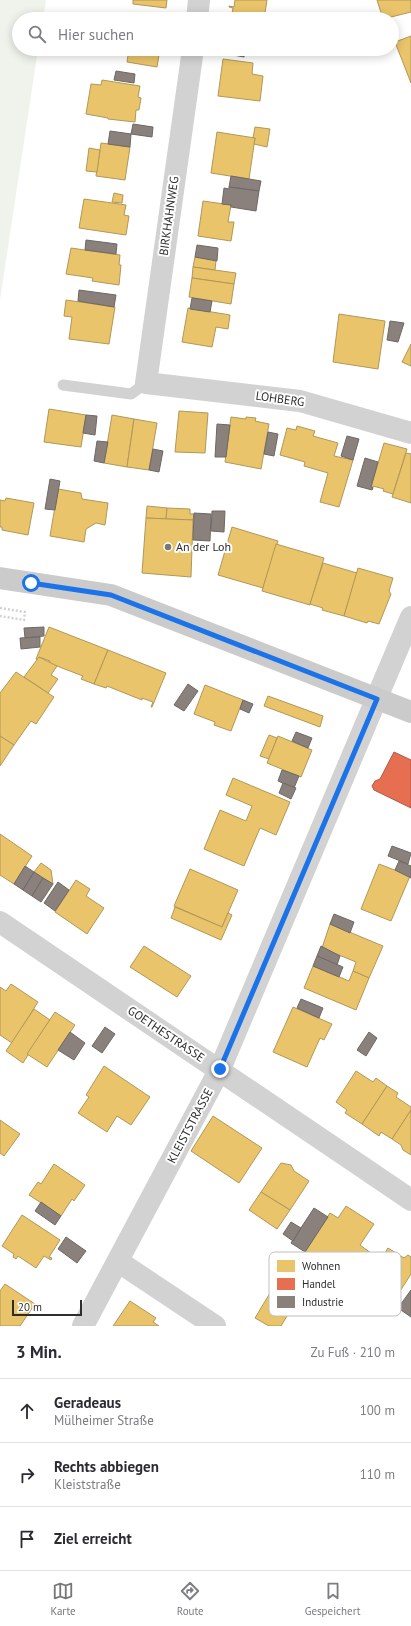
<!DOCTYPE html>
<html lang="de">
<meta charset="utf-8">
<style>
body{margin:0;font-family:"PT Sans",sans-serif;background:#f2f2f3;color:#2b2b33}
.scale{position:absolute;left:12px;bottom:10px;width:70px;box-sizing:border-box;padding-left:4px;border:2px solid #2d2d2d;border-top:0;font-size:11px;line-height:14px;white-space:nowrap;color:#2d2d2d;-webkit-text-stroke:3px #fff;paint-order:stroke}
.stop{position:absolute;width:12px;height:12px;margin:-9px;border:3px solid #1a73e8;border-radius:50%;background:#fff}
.stop.end{background:#1a73e8;border-color:#fff;box-shadow:0 1px 4px #0008}
.list{margin:0;padding:0;list-style:none}
h2{display:flex;justify-content:space-between;align-items:center;height:52px;margin:0;padding:0 16px;font-size:17px}
h2 small{font-size:13px;font-weight:400;color:#7c7c81}
.list li{display:grid;grid-template-columns:26px 1fr auto;gap:12px;align-items:center;box-sizing:border-box;height:64px;padding:0 16px;border-top:1px solid #e1e1e2}
.list b{display:block;font-size:15px;white-space:nowrap}
.list p{margin:0;font-size:13px;white-space:nowrap;color:#7c7c81}
.list em{font-size:13px;font-style:normal;color:#7c7c81}
.icon{flex:none;width:22px;height:22px;fill:none;stroke:currentColor;stroke-width:2;stroke-linecap:round;stroke-linejoin:round}
.map{position:relative;flex:none;width:411px;height:1326px;overflow:hidden}
.search{position:absolute;background:#fff;box-shadow:0 2px 10px #0003;left:12px;right:12px;top:12px;height:44px;display:flex;align-items:center;gap:10px;box-sizing:border-box;padding:0 14px;border-radius:22px;color:#7c7c81;font-size:15px}
.sheet{height:244px;background:#fff}
nav{display:flex;justify-content:space-around;align-items:center;box-sizing:border-box;height:56px;border-top:1px solid #e1e1e2;background:#fff;font-size:11px;color:#7c7c81}
nav a{display:grid;justify-items:center;gap:2px}
nav .on{color:#767676}
.map>svg:first-child{display:block}
.green{fill:#eff3ec}
.homes{fill:#e9c46a;stroke:#b19758}
.shops{fill:#e76f51;stroke:#af5b46}
.industry{fill:#8a817c;stroke:#6e6864}
.lines{fill:none;stroke-linecap:round;stroke-linejoin:round}
.path{stroke:#d2d2d2;stroke-width:2.5;stroke-dasharray:2 2;stroke-linecap:butt}
.lane{stroke:#d2d2d2;stroke-width:11}
.street{stroke:#d2d2d2;stroke-width:22}
.secondary{stroke:#cbcbcb;stroke-width:22}
.route{stroke:#1a73e8;stroke-width:5}
.poi-dot{fill:#767676;stroke:#fff;stroke-width:1.5}
.labels{text-anchor:middle;stroke-width:4;stroke-linejoin:round;paint-order:stroke}
.street-label{font-size:12px;fill:#2d2d2d;stroke:#fff}
.poi-label{font-size:12px;fill:#2d2d2d;stroke:#fff;text-anchor:start}
.key{fill:#fff;stroke:#c0c0c0;stroke-width:1}
.key-label{font-size:11px;fill:#2d2d2d}
</style>
<div class="map">
<svg width="411" height="1326" viewBox="0 0 411 1326">
<rect width="100%" height="100%" fill="#fff"/>
<path class="green" d="M0,0H46L43,19H19V49H38L0,300Z"/>
<g class="homes">
<path d="M133,0H167L166,8L133,4Z"/>
<path d="M235,0H267L264,19H227L228,17L231,18L233,8L229,7V6L234,7Z"/>
<path d="M377,0H411V12L383,19Z"/>
<path d="M265,14L277,16L276,19H264Z"/>
<path d="M411,36V83L395,42Z"/>
<path d="M129,49H160L157,67L127,62Z"/>
<path d="M223,59L253,63L252,74L263,76L260,101L218,96Z"/>
<path d="M102,80L140,86L138,97L141,98L139,110H136L135,122L108,119V118L86,114L91,84L101,85Z"/>
<path d="M255,127L270,129L267,147L254,144L255,138H253Z"/>
<path d="M217,132L255,138L249,179L211,173Z"/>
<path d="M101,143L130,147L125,180L96,176Z"/>
<path d="M89,148L100,150L97,172L86,171Z"/>
<path d="M114,193L123,195L122,203L112,202Z"/>
<path d="M84,199L126,205L124,215L129,216L126,235L79,228Z"/>
<path d="M203,201L231,205L228,222H234L231,241L198,236Z"/>
<path d="M71,248L120,255L119,265H121L119,285L92,281L93,278L66,274Z"/>
<path d="M195,257L216,260L215,270L193,267Z"/>
<path d="M193,267L236,273L234,284L192,278Z"/>
<path d="M192,278L234,284L231,304L189,297Z"/>
<path d="M66,300L115,307L109,344L69,339L72,317L64,316Z"/>
<path d="M188,308L230,315L228,329L216,327L212,347L182,342Z"/>
<path d="M339,314L385,321L378,369L333,362Z"/>
<path d="M411,344V366L402,362Z"/>
<path d="M49,409L86,415L81,447L44,442Z"/>
<path d="M179,411L208,413L205,453L175,452Z"/>
<path d="M112,415L134,419L127,467L104,463Z"/>
<path d="M231,417L246,419V417L256,418L255,421L269,424L261,469L225,462Z"/>
<path d="M134,419L157,423L149,470L127,467Z"/>
<path d="M297,426L315,431L313,436L338,443L334,456L353,460L339,507L320,502L328,473L304,466L305,462L280,455L287,428L296,430Z"/>
<path d="M384,443L407,449L393,494L383,491L384,489L373,486V488L371,487Z"/>
<path d="M406,453L411,454V503L392,497Z"/>
<path d="M58,489L81,493L82,499L108,503L105,525L96,523L86,529L84,542L50,536Z"/>
<path d="M6,498L34,503L28,535L2,530V527H0V500L5,501Z"/>
<path d="M147,506L167,508L166,519L146,518Z"/>
<path d="M167,508L190,509V514H194L193,520L166,519Z"/>
<path d="M146,518L193,520L191,577L142,573Z"/>
<path d="M232,527L278,541L263,588L218,575Z"/>
<path d="M276,544L324,558L310,605L262,591Z"/>
<path d="M323,563L357,573L344,616L322,610L323,608L310,604Z"/>
<path d="M358,568L393,578L389,591L391,594L379,624L368,621L367,623L344,616Z"/>
<path d="M49,627L108,650L94,684L81,679L83,676L49,663L50,661L39,657L38,660L36,659Z"/>
<path d="M108,650L166,673L152,707H151L153,702L142,698V700L107,686L106,688L94,684Z"/>
<path d="M39,657L57,666L51,675L58,679L48,693L24,677Z"/>
<path d="M16,672L54,697L36,724L31,721L14,745L0,736V693Z"/>
<path d="M205,685L243,700L231,731L214,725L215,722L194,714Z"/>
<path d="M268,696L323,716L320,727L264,706Z"/>
<path d="M269,735L277,738L269,759L260,756Z"/>
<path d="M0,736L14,745L0,766Z"/>
<path d="M278,736L312,750L301,777L267,763Z"/>
<path d="M233,778L290,802L276,835L260,828L244,866L204,849L220,810L246,821L252,806L226,795Z"/>
<path d="M0,834L32,856L14,884L0,875Z"/>
<path d="M41,863L51,870L53,884L34,872Z"/>
<path d="M379,864L410,876L391,921L361,909Z"/>
<path d="M190,869L238,890L222,927L174,906Z"/>
<path d="M76,880L90,889L86,896L104,908L87,934L55,912Z"/>
<path d="M175,907L222,927L228,913L232,915L221,940L171,918Z"/>
<path d="M330,924L383,946L369,978L353,971L356,962L322,948Z"/>
<path d="M144,946L191,976L177,997L130,967Z"/>
<path d="M313,966L349,981L353,971L369,978L356,1010L304,988Z"/>
<path d="M11,984L38,1002L12,1043L0,1035V987L6,991Z"/>
<path d="M293,1007L332,1024L324,1040L320,1038L307,1067L273,1052Z"/>
<path d="M34,1009L50,1020L23,1063L6,1051Z"/>
<path d="M55,1012L75,1025L47,1067L27,1054Z"/>
<path d="M104,1066L150,1097L131,1125L117,1116L107,1132L78,1113L89,1097L86,1095Z"/>
<path d="M356,1071L373,1082L376,1078L387,1086L362,1124L345,1113L347,1110L336,1102Z"/>
<path d="M387,1086L398,1093L396,1097L411,1107V1110L392,1139L381,1132L379,1136L362,1124Z"/>
<path d="M411,1110V1155L403,1150L401,1145L392,1139Z"/>
<path d="M213,1116L262,1148L239,1183L191,1151Z"/>
<path d="M0,1120L20,1134L4,1156L0,1153Z"/>
<path d="M281,1163L291,1165L294,1171L309,1181L290,1210L261,1192Z"/>
<path d="M54,1164L85,1185L74,1201L72,1199L61,1216L29,1195L38,1182L41,1184Z"/>
<path d="M261,1192L290,1210L277,1229L249,1210Z"/>
<path d="M346,1206L374,1224L360,1245L375,1256L354,1288L339,1278L334,1286L309,1270L315,1263L303,1255L330,1213L338,1218Z"/>
<path d="M22,1215L60,1240L49,1257L52,1258L51,1260L44,1256L36,1268L18,1256L16,1259L13,1257L14,1254L2,1246Z"/>
<path d="M388,1248L404,1258L408,1255L411,1257V1274L395,1299L394,1297L389,1304L376,1296L379,1292L360,1279L374,1257L380,1261Z"/>
<path d="M5,1284L35,1304L20,1326H0V1291Z"/>
<path d="M273,1288L296,1301L281,1326H269L255,1318Z"/>
<path d="M130,1301L156,1318L153,1322L159,1326H113Z"/>
</g>
<path class="shops" d="M394,752L411,760V808L374,790L372,786L375,781L380,779Z"/>
<g class="industry">
<path d="M222,49H256L255,53L245,52L244,57L222,53Z"/>
<path d="M116,71L135,74L134,83L114,80Z"/>
<path d="M133,124L153,127L152,137L131,134Z"/>
<path d="M110,131L131,134L130,147L108,144Z"/>
<path d="M231,176L261,181L259,191L229,187Z"/>
<path d="M229,187L259,191L256,211L231,207V205L222,204L224,188L229,189Z"/>
<path d="M86,240L117,244L116,254L85,250Z"/>
<path d="M197,245L218,248L217,261L195,257Z"/>
<path d="M79,290L116,295L114,307L78,301Z"/>
<path d="M192,298L212,301L210,312L190,309Z"/>
<path d="M390,321L404,323L398,342L387,340Z"/>
<path d="M86,415L97,416L95,435L83,433Z"/>
<path d="M217,424L230,425L226,457H215Z"/>
<path d="M268,432L278,434L274,456L264,454Z"/>
<path d="M347,436L359,439L353,460L341,456Z"/>
<path d="M97,441L108,442L104,463L94,461Z"/>
<path d="M153,449L163,451L159,472L149,470Z"/>
<path d="M365,458L378,462L371,487L373,488L372,490L357,486Z"/>
<path d="M50,479L60,481L55,510L45,509Z"/>
<path d="M212,511H225L224,532L211,531Z"/>
<path d="M194,513L211,514L210,541L193,540Z"/>
<path d="M44,627V636L25,638L24,628Z"/>
<path d="M40,637V647L21,649L20,638Z"/>
<path d="M188,684L198,691L184,711L174,705Z"/>
<path d="M243,700L253,704L249,713L240,709Z"/>
<path d="M296,732L312,738L308,748L292,741Z"/>
<path d="M282,770L299,776L294,788L278,781Z"/>
<path d="M283,783L296,788L291,799L279,793Z"/>
<path d="M392,846L411,853L408,864L388,856Z"/>
<path d="M399,861L411,866V878L395,870Z"/>
<path d="M25,866L34,872L23,890L14,884Z"/>
<path d="M34,872L43,878L32,896L23,890Z"/>
<path d="M43,878L53,884L41,902L32,896Z"/>
<path d="M58,882L69,890L55,911L44,903Z"/>
<path d="M334,914L354,922L350,933L330,924Z"/>
<path d="M321,946L340,956L337,965L317,956Z"/>
<path d="M317,956L343,967L339,977L313,966Z"/>
<path d="M301,999L323,1008L319,1018L297,1008Z"/>
<path d="M105,1027L115,1034L102,1053L92,1046Z"/>
<path d="M70,1032L85,1043L74,1060L58,1050Z"/>
<path d="M369,1032L377,1038L366,1056L357,1050Z"/>
<path d="M41,1202L61,1216L55,1225L35,1211Z"/>
<path d="M314,1208L328,1217L305,1252L291,1243Z"/>
<path d="M291,1222L301,1228L293,1241L283,1234Z"/>
<path d="M66,1237L86,1251L77,1263L58,1249Z"/>
<path d="M411,1290V1317L398,1308Z"/>
</g>
<g class="lines">
<path class="path" d="M0,608L25,612L24,620L0,616"/>
<path class="lane" d="M63,385L131,394L146,383"/>
<g class="street">
<path d="M197,19L199,0"/>
<path d="M193,49L146,383L300,401L411,433"/>
<path d="M0,922L411,1200"/>
<path d="M119,1262L215,1326"/>
<path d="M83,1326L220,1069L411,617"/>
</g>
<path class="secondary" d="M0,578L111,595L411,712"/>
</g>
<g class="lines">
<path class="route" d="M31,583L111,595L377,699L220,1069"/>
</g>
<circle class="poi-dot" cx="168" cy="547" r="4"/>
<g class="labels">
<g class="street-label">
<text transform="translate(169 216) rotate(-82)" y="4">BIRKHAHNWEG</text>
<text transform="translate(280 399) rotate(8)" y="4">LOHBERG</text>
<text transform="translate(166 1034) rotate(34)" y="4">GOETHESTRASSE</text>
<text transform="translate(190 1126) rotate(-62)" y="4">KLEISTSTRASSE</text>
</g>
<g class="poi-label">
<text x="176" y="551">An der Loh</text>
</g>
</g>
<rect x="269" y="1252" width="132" height="64" rx="6" class="key"/>
<rect x="277" y="1260" width="18" height="12" fill="#e9c46a"/>
<rect x="277" y="1278" width="18" height="12" fill="#e76f51"/>
<rect x="277" y="1296" width="18" height="12" fill="#8a817c"/>
<g class="key-label">
<text x="302" y="1270">Wohnen</text>
<text x="302" y="1288">Handel</text>
<text x="302" y="1306">Industrie</text>
</g>
</svg>
<div class="scale">20 m</div>
<div class="stop" style="left:31px;top:583px"></div>
<div class="stop end" style="left:220px;top:1069px"></div>
<div class="search"><svg class="icon" aria-label="search" viewBox="0 0 24 24"><circle cx="10" cy="10" r="6"/><path d="M15 15l6 6"/></svg>Hier suchen</div>
</div>
<section class="sheet">
<h2>3 Min.<small>Zu Fuß · 210 m</small></h2>
<ul class="list">
<li><svg class="icon" aria-label="ahead" viewBox="0 0 24 24"><path d="M12 20V5M6 11l6-6 6 6"/></svg><div><b>Geradeaus</b><p>Mülheimer Straße</p></div><em>100 m</em></li>
<li><svg class="icon" aria-label="right" viewBox="0 0 24 24"><path d="M7 20v-9h11M14 6l5 5-5 5"/></svg><div><b>Rechts abbiegen</b><p>Kleiststraße</p></div><em>110 m</em></li>
<li><svg class="icon" aria-label="arrive" viewBox="0 0 24 24"><path d="M6 21V4h12l-3 4 3 4H6"/></svg><div><b>Ziel erreicht</b></div></li>
</ul>
</section>
<nav>
<a class="on"><svg class="icon" aria-label="map" viewBox="0 0 24 24"><path d="M3 6l6-2 6 2 6-2v14l-6 2-6-2-6 2zM9 4v14M15 6v14"/></svg>Karte</a>
<a><svg class="icon" aria-label="directions" viewBox="0 0 24 24"><path d="M12 3l9 9-9 9-9-9zM9 14v-3h6M13 9l2 2-2 2"/></svg>Route</a>
<a><svg class="icon" aria-label="saved" viewBox="0 0 24 24"><path d="M7 4h10v16l-5-4-5 4z"/></svg>Gespeichert</a>
</nav>
